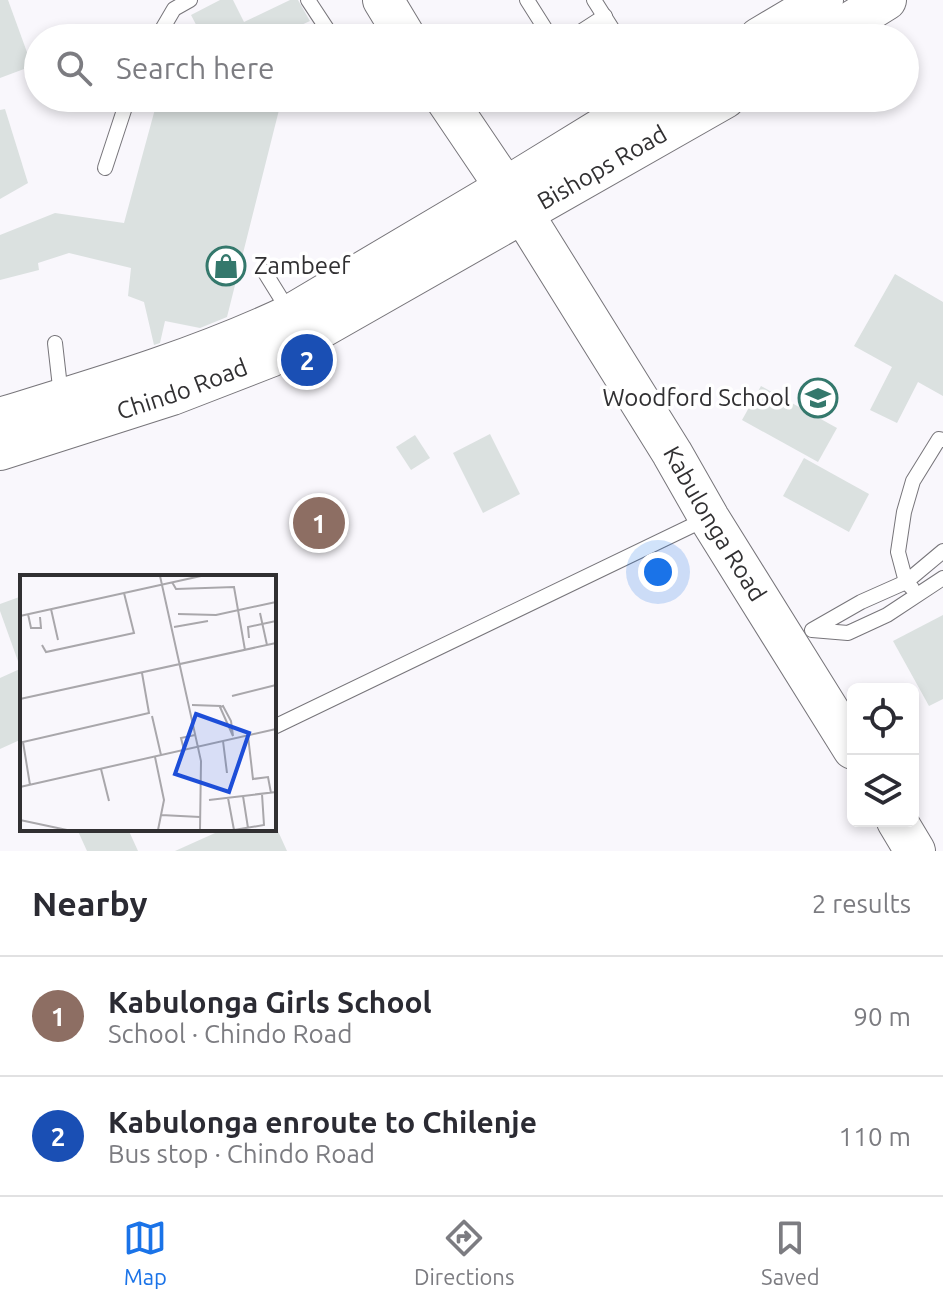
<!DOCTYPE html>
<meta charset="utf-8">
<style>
body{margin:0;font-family:Ubuntu,sans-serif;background:#f7f7f7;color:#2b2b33}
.controls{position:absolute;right:24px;bottom:24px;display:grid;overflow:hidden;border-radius:12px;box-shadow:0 4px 12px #0003}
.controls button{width:72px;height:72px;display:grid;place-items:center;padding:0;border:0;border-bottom:2px solid #e1e1e2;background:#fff;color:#2b2b33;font:40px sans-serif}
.you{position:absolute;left:658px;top:572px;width:28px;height:28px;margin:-20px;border:6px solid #fff;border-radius:50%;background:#1a73e8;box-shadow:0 0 0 12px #1a73e833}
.badge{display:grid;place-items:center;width:52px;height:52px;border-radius:50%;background:#1a73e8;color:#fff;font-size:26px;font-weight:700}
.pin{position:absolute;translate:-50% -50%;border:4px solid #fff;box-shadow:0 2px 8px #0006}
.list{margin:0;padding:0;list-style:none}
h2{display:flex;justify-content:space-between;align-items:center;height:104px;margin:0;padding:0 32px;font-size:34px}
h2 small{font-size:26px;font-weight:400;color:#7c7c81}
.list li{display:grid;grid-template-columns:52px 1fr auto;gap:24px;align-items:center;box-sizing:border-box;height:120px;padding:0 32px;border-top:2px solid #e1e1e2}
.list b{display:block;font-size:30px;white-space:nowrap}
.list p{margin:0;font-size:26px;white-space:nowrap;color:#7c7c81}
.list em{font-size:26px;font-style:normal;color:#7c7c81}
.icon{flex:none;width:44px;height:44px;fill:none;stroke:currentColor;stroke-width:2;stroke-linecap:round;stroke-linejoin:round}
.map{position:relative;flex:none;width:943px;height:851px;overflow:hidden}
.search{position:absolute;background:#fff;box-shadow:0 4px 12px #0003;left:24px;right:24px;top:24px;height:88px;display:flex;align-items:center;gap:20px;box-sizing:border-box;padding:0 28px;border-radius:44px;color:#7c7c81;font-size:30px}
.sheet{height:344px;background:#fff}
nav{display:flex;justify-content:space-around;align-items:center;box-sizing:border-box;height:112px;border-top:2px solid #e1e1e2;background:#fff;font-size:22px;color:#7c7c81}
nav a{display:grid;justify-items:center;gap:4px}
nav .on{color:#1a73e8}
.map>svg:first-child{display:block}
.building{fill:#dbe1e0}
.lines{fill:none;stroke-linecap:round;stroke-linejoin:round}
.lane-casing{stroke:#77757a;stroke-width:16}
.secondary-casing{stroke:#77757a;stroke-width:42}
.lane{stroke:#fff;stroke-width:14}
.secondary{stroke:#fff;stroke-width:40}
.labels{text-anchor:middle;stroke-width:7;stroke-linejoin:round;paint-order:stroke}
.street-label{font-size:24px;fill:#313032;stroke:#fff}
.poi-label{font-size:24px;fill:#313032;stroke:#fff;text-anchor:start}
.inset-road{fill:none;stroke:#a9a7ab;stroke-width:2}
.view{fill:#1d4ed8;fill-opacity:0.15;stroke:#1d4ed8;stroke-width:4}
.inset-edge{fill:none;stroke:#313032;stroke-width:4}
</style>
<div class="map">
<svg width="943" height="851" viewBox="0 0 943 851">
<rect width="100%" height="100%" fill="#f9f7fc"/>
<g class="building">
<path d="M0,0H8L32,66L0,78Z"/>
<path d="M220,0H233L244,22L290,0H298L310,21L273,38H203L191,15Z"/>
<path d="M158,98H282L227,317L200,328L165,321L160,343L154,345L144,302L128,296L131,268L69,253L38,263L39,270L0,280V235L55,213L124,223Z"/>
<path d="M5,109L28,183L0,199V110Z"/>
<path d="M895,274L943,302V396L918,382L897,423L870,410L892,367L854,346Z"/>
<path d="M761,386L837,428L818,462L742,420Z"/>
<path d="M490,434L520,494L483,513L453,453Z"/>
<path d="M415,435L430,458L411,470L396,447Z"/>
<path d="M804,458L869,494L849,532L783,496Z"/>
<path d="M22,596V664H19L0,611V604Z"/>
<path d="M943,615V699L929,706L893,641Z"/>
<path d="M22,668V739L0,749V678Z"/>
<path d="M77,829H128L138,851H87Z"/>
<path d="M224,829H277L287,851H175Z"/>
</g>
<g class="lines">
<g class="lane-casing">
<g id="lane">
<path d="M308,0L333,38"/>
<path d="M527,0L551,38"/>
<path d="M594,0L618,38"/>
<path d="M157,38L174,9L190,0"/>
<path d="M571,38L605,16"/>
<path d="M311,99V98"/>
<path d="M105,168L128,98"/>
<path d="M264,271L290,313"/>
<path d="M55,343L61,396"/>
<path d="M943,551L906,582L861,602L812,630L848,633L887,615L943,578"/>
<path d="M912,588L906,582L898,552L904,512L913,481L939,439L943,440"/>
<path d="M274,727L708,518"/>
</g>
</g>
<g class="secondary-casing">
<g id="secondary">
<path d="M383,0L406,38"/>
<path d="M759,38L823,0"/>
<path d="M825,38L886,0"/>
<path id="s1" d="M445,98L522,212L672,453L709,518L853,749"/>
<path d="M0,418C98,388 197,359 290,315L506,187L651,98"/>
<path id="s2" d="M0,450L172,395L270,357L725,98"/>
<path d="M897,821L915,851"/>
</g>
</g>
<use href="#lane" class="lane"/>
<use href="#secondary" class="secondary"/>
</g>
<defs>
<g id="shop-ring" transform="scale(2)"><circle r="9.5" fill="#fff" stroke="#34786c" stroke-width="1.5"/><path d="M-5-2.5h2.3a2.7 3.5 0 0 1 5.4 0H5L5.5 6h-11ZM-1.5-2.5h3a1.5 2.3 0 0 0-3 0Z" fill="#34786c"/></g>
<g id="school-ring" transform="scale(2)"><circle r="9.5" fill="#fff" stroke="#34786c" stroke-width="1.5"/><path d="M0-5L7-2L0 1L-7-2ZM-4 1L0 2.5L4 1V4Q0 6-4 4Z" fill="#34786c"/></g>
</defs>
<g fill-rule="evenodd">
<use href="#shop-ring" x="226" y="266"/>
<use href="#school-ring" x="818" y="398"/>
</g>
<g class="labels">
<g class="street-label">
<text dy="8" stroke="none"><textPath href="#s2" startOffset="668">Bishops Road</textPath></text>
<text dy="8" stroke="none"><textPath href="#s2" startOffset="192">Chindo Road</textPath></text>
<text dy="8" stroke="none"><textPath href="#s1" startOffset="504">Kabulonga Road</textPath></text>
</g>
<g class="poi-label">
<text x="254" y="274">Zambeef</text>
<text x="790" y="406" text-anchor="end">Woodford School</text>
</g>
</g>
<g transform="translate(20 575)">
<rect width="256" height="256" fill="#f9f7fc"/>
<path class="inset-road" d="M140,1L181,186L180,255M152,7L156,14L214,12L225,75M31,34L38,65M240,38L247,70M8,39L11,53H21L20,42M158,39L196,40L256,27M0,41L181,1M154,52L188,46M229,63L228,52L256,46M22,70L26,77L114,58L104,18M212,121L256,110M0,124L256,68M172,130L201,131M203,131L211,146L213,161L200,132ZM132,141L141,180M228,161L233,204L248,202L251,218M203,166L207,198M164,175L161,163L175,160M135,182L144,225L138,255M81,194L89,226M10,210L3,167L129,138L122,98M0,212L256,154M223,221L228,253M208,223L214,255L244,250L242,219M189,225L256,217M141,240L180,242M0,245L47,255"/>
<path class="view" d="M176,139L229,158L209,217L155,199Z"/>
<rect width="256" height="256" class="inset-edge"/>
</g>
</svg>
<div class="controls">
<button><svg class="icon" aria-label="locate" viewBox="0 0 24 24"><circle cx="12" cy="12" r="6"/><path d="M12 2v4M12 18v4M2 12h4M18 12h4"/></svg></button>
<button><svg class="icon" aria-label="layers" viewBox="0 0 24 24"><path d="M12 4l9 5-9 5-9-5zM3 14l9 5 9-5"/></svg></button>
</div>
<div class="you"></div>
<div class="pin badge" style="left:319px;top:523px;background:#8d6e63">1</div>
<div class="pin badge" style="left:307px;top:360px;background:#1a4fb4">2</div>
<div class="search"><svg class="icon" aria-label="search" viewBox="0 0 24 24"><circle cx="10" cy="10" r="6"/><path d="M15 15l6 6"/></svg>Search here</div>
</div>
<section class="sheet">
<h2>Nearby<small>2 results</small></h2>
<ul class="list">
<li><span class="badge" style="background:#8d6e63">1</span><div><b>Kabulonga Girls School</b><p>School · Chindo Road</p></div><em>90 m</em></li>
<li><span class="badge" style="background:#1a4fb4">2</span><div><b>Kabulonga enroute to Chilenje</b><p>Bus stop · Chindo Road</p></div><em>110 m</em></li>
</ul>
</section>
<nav>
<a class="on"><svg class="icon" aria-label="map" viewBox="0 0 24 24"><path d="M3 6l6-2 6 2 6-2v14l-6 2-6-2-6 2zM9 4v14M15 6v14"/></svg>Map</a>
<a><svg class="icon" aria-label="directions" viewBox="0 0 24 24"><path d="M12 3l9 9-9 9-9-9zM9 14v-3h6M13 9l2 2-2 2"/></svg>Directions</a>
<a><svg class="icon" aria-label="saved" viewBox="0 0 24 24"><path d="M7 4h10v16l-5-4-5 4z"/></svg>Saved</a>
</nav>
